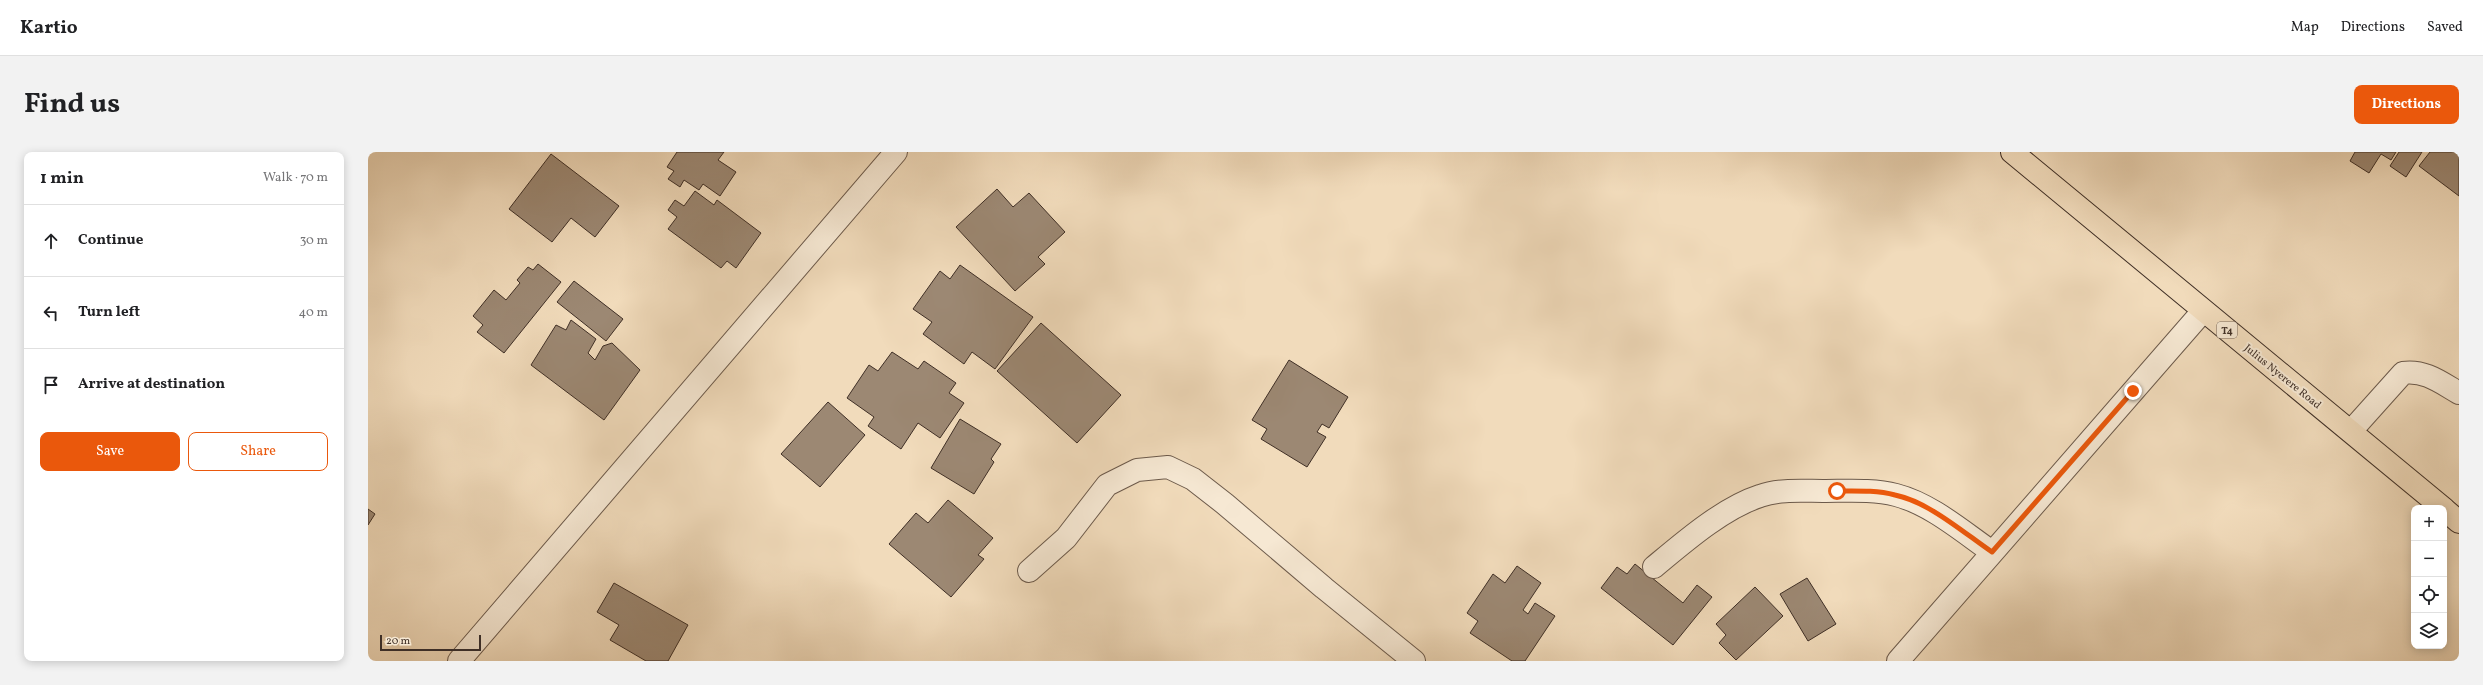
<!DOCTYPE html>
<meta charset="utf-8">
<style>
body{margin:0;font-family:Vollkorn,serif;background:#f2f2f2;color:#202124}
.controls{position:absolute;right:12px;bottom:12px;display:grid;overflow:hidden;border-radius:8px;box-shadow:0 2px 10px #0003}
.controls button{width:36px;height:36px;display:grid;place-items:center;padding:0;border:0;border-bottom:1px solid #e0e0e0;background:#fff;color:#202124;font:20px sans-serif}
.scale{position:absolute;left:12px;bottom:10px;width:101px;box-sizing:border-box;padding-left:4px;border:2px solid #3f2f26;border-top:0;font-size:11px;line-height:14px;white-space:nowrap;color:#3f2f26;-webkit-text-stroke:3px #f6e8d3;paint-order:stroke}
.stop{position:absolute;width:12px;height:12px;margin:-9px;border:3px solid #ea580c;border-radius:50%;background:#fff}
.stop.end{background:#ea580c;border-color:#fff;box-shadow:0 1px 4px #0008}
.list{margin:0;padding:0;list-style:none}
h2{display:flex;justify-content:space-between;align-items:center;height:52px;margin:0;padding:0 16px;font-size:17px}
h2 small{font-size:13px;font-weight:400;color:#757577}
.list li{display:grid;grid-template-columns:26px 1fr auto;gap:12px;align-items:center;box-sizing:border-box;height:72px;padding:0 16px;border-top:1px solid #e0e0e0}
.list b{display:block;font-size:15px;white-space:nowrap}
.list em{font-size:13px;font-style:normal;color:#757577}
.actions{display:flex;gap:8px;padding:12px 16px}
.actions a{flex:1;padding:9px 0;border:1px solid #ea580c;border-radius:8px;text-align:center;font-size:14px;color:#ea580c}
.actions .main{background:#ea580c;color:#fff}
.icon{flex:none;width:22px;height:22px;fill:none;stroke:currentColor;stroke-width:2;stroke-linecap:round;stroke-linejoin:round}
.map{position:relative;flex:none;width:2091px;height:509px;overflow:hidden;border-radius:8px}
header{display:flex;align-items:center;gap:24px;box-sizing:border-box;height:56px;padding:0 20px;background:#fff;border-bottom:1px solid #e0e0e0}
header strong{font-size:19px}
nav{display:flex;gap:22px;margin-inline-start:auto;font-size:14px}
.intro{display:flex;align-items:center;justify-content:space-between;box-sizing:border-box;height:96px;padding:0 24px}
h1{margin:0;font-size:28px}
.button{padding:10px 18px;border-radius:8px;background:#ea580c;color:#fff;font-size:14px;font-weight:700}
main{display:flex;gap:24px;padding:0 24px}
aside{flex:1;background:#fff;border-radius:8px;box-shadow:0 2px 10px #0003}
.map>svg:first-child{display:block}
.building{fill:#9c8873;stroke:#3f2f26}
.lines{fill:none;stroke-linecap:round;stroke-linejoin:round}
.street-casing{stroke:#6c5a4b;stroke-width:24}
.highway-casing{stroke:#3f2f26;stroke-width:24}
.street{stroke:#f6e8d3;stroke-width:22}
.highway{stroke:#f1dbbb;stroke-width:22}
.route{stroke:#ea580c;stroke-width:5}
.labels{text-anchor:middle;stroke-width:4;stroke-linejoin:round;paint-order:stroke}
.shield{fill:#f6e8d3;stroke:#76665a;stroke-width:1}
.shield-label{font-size:10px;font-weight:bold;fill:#3f2f26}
.street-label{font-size:11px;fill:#3f2f26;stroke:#f6e8d3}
</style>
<header>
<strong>Kartio</strong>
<nav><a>Map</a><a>Directions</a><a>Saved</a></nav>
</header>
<div class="intro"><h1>Find us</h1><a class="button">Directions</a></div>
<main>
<aside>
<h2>1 min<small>Walk · 70 m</small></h2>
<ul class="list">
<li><svg class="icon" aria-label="ahead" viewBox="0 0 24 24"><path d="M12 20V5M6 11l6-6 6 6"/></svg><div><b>Continue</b></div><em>30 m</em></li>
<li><svg class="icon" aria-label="left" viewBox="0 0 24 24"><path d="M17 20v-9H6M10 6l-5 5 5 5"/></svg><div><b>Turn left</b></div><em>40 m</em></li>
<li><svg class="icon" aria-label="arrive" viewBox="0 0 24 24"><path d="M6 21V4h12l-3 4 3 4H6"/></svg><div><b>Arrive at destination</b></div></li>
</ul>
<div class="actions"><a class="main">Save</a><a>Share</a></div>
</aside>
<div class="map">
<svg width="2091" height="509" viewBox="0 0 2091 509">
<rect width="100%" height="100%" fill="#f1dbbb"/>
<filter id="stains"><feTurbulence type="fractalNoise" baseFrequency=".005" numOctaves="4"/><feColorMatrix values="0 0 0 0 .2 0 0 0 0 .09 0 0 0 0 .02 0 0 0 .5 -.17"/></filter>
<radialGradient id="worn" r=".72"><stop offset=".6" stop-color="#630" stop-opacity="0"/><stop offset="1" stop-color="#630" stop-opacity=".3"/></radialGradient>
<g class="building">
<path d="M309,0H356L350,8L368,20L352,44L335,32L331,38L316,28L312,35L300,27L306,19L299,15Z"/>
<path d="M1987,0H2028L2023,8L2013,2L2001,21L1982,9Z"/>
<path d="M2031,0H2054L2038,25L2022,14Z"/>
<path d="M2062,0H2091V44L2051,14Z"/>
<path d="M183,2L251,54L227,85L203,66L184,90L141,57Z"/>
<path d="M629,37L645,55L661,41L697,80L670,105L677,112L647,139L588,75Z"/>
<path d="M327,39L346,53L349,48L393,81L368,116L359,109L353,116L300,77L309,65L300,58L307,48L316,54Z"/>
<path d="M170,112L193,130L136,201L109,180L115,173L105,164L126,138L138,148L152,131L149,128L160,115L165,118Z"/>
<path d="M592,113L665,165L627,217L604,200L596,212L555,182L564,170L545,157L572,119L582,127Z"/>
<path d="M206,129L255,167L238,189L189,150Z"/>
<path d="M203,168L228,187L220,201L227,208L235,194L244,191L272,218L236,268L163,213L188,173L198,178Z"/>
<path d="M673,171L753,243L709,291L629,219Z"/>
<path d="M524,200L550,217L556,209L588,231L581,241L596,251L572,286L550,271L533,297L500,274L506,265L479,246L501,213L510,219Z"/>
<path d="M921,208L980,245L961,276L954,272L949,280L958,285L939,315L893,287L899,277L884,268Z"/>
<path d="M460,250L497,283L452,335L413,302Z"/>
<path d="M592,267L633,292L623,307L626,310L606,342L563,316Z"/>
<path d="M580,348L625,386L610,403L616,407L583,445L521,392L548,361L560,371Z"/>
<path d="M0,357L7,362L0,373Z"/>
<path d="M1267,412L1315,451L1329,433L1344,445L1305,493L1233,436L1249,415L1259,422Z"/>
<path d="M1149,414L1173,431L1155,458L1160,462L1167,451L1187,464L1157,509H1144L1102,481L1110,469L1099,461L1125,422L1137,431Z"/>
<path d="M1439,426L1468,472L1440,489L1412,442Z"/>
<path d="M246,431L320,473L300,509H278L242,488L251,473L229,460Z"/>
<path d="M1387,435L1415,464L1368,508L1351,491L1358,483L1348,472Z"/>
</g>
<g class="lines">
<g class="street-casing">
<g id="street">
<path d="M1983,279L2035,221C2057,218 2072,230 2091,241"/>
<path d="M1286,415C1316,390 1355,356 1392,344C1411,337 1435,339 1455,339C1479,339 1505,337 1528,343C1563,352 1595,380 1624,400"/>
<path d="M661,419L698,386L739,333L769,318L800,315L825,327L857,352L956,436L1046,509"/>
<path d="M91,509L528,0"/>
<path d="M1530,509L1835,159"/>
</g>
</g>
<g class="highway-casing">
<g id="highway">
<path d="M1644,0L2075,356"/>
<path d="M2076,357L2091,370"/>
</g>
</g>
<use href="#street" class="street"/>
<use href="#highway" class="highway"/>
</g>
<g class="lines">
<path class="route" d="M1469,339C1488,339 1508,338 1527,343C1561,350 1596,381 1624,400L1765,239"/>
</g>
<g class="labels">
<rect class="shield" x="1849" y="170" width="20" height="16" rx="3"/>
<g class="shield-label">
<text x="1859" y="182">T4</text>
</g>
<g class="street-label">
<text transform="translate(1915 224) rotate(39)" y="4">Julius Nyerere Road</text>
</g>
</g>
<rect width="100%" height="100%" filter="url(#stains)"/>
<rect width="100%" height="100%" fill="url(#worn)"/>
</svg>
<div class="controls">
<button>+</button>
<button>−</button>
<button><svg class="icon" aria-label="locate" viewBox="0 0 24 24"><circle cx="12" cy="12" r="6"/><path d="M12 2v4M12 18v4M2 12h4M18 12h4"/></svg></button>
<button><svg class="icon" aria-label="layers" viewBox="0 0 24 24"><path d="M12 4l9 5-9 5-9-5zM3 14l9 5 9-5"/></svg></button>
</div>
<div class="scale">20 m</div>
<div class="stop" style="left:1469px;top:339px"></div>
<div class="stop end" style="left:1765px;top:239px"></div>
</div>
</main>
